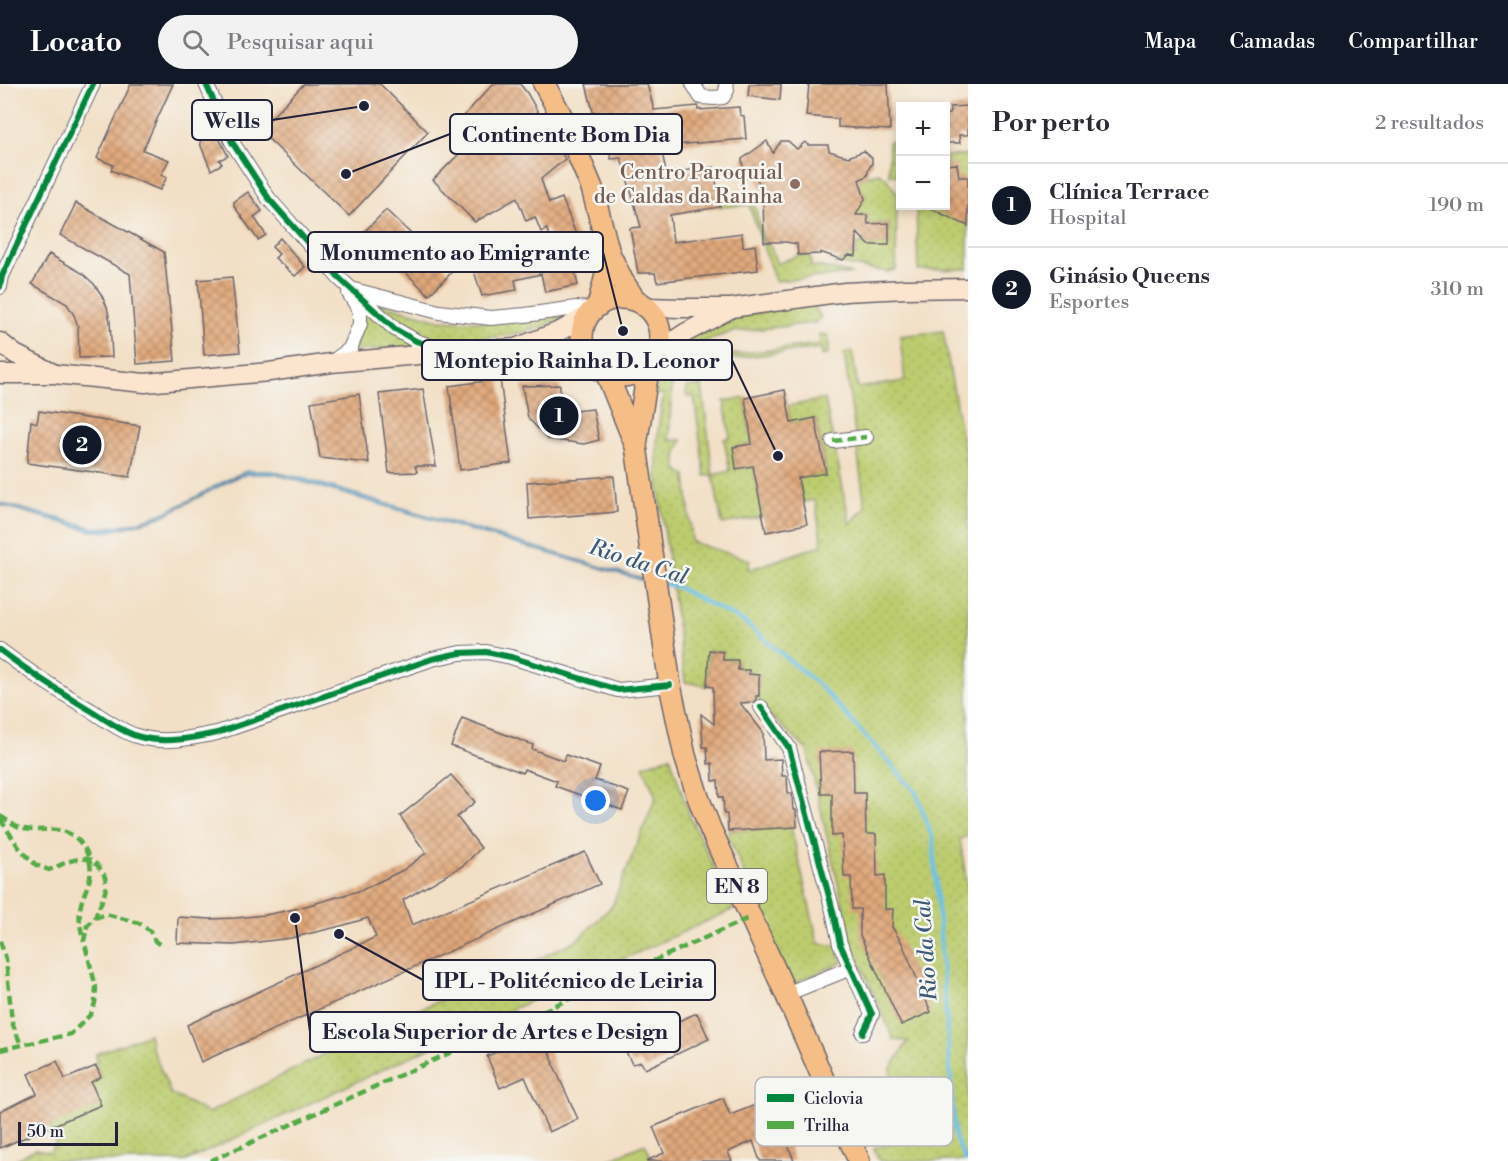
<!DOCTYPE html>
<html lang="pt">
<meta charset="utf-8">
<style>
body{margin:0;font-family:"Libre Bodoni",serif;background:#f2f2f3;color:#2b2b33}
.controls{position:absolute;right:18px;top:18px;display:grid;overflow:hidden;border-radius:0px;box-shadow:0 3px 9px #0003}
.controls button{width:54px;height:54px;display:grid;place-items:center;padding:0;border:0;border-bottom:2px solid #e1e1e2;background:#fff;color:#2b2b33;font:30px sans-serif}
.scale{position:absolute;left:18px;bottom:15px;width:100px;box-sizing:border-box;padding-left:6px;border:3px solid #22223b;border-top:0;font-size:16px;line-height:21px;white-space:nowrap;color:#22223b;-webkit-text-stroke:4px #f6f6f2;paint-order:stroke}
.you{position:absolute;left:596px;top:717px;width:21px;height:21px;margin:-15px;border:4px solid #fff;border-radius:50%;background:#1a73e8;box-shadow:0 0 0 9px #1a73e833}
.badge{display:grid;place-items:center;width:39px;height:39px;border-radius:50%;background:#111827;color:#fff;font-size:20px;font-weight:700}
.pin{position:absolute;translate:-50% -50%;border:3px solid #fff;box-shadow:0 2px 6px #0006}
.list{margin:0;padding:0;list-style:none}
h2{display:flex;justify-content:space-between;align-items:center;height:78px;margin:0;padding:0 24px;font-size:26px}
h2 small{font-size:20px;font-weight:400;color:#7c7c81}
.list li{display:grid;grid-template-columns:39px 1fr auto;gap:18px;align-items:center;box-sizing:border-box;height:84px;padding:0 24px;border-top:2px solid #e1e1e2}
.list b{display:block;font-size:22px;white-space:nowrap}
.list p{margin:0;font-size:20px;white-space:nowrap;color:#7c7c81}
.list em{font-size:20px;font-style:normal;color:#7c7c81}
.icon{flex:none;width:33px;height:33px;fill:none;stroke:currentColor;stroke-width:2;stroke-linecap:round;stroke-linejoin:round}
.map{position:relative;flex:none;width:968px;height:1077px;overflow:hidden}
header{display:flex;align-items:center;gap:36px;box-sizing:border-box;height:84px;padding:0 30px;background:#111827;color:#fff}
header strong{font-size:28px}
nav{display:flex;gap:33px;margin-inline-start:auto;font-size:21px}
.search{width:420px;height:54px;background:#f2f2f3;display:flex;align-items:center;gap:15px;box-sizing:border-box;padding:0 21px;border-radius:33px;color:#7c7c81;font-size:22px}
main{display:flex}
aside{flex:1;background:#fff}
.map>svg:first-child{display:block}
.grass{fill:url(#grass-dots);stroke:#6f7754;stroke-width:1.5}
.pitch{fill:#bccc6e;stroke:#6f7754;stroke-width:1.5}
.water{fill:#6bc1e8;stroke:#467292;stroke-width:1.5}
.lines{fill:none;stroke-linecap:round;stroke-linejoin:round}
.stream{stroke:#6bc1e8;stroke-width:4}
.building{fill:url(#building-cross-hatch)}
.street-casing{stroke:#6b646b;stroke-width:16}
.secondary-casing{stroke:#6b646b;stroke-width:21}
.primary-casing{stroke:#6b646b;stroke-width:24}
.street{stroke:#fff;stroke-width:14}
.secondary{stroke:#fbe5cf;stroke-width:18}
.primary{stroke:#f6be87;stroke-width:21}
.quiet{stroke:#53aa46;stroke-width:4.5;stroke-dasharray:9 4.5;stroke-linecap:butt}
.cycleway-casing{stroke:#f6f6f2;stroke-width:10}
.cycleway{stroke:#00873e;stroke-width:6}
.education-dot{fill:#8d6e63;stroke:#f6f6f2;stroke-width:2}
.labels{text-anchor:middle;stroke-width:5;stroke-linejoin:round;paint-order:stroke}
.shield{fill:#f6f6f2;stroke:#626272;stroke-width:1.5}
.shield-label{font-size:20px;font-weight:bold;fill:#22223b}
.education-label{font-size:21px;fill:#785e54;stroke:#f6f6f2;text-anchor:end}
.water-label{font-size:22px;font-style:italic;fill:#3c5a78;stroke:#f6f6f2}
.key{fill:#f6f6f2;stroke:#b6b6bb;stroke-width:1.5}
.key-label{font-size:16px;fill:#22223b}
.leader{fill:none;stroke:#22223b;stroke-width:2}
.callout-dot{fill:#22223b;stroke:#f6f6f2;stroke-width:2}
.callout{fill:#f6f6f2;stroke:#22223b;stroke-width:2}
.callout-label{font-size:22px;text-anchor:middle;font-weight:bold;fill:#22223b}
</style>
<header>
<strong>Locato</strong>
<div class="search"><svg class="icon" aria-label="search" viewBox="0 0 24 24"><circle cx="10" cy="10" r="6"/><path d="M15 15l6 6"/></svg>Pesquisar aqui</div>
<nav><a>Mapa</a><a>Camadas</a><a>Compartilhar</a></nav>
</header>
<main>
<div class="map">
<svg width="968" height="1077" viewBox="0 0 968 1077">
<defs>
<pattern id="grass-dots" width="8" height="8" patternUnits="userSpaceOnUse" patternTransform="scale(1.5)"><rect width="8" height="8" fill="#bccc6e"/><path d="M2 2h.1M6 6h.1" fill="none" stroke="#a1af60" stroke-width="1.8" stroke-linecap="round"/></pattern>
<pattern id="building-cross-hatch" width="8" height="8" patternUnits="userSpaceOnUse" patternTransform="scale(1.5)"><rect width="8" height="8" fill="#e1a97b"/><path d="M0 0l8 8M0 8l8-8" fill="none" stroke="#b68966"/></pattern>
</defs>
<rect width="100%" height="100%" fill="#f6f6f2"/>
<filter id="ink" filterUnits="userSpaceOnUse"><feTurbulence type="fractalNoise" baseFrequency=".0167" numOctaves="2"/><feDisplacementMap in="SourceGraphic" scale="12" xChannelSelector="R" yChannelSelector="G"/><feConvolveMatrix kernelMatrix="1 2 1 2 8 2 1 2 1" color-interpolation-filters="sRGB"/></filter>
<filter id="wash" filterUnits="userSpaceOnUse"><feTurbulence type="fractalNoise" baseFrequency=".008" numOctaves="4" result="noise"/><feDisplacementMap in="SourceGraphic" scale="24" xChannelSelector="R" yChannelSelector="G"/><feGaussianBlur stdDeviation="1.35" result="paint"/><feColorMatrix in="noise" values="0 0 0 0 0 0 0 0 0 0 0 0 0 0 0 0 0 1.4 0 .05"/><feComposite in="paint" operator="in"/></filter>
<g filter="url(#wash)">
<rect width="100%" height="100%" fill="#f2dfc5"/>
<g class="grass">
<path d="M889,57H895L897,91L889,92Z"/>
<path d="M968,71V185L918,186L916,122H946V72Z"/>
<path d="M879,89L886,94L897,109L896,186L887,188L835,179L843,176L849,171L856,172V162L864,157L869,161H889V139L868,140L867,131H857L855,124L862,120L865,115L863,108L851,105V101L867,92Z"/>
<path d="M752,111L764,158L770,161L777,180L798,171H808L811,175V183H821L852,190L775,197L749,121L720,123L719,114Z"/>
<path d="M381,220L440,236L491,238L555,232L563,234L540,244L511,251L459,256L419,263L353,267L363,227Z"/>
<path d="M813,221L821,233L815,239L731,248L701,259L679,279L672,302L669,356H682L676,371L677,385L686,392L692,458L750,476L748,486L822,461L815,416L803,418L798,394L826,389L816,335L791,339L788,322L825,315L850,440L865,423L844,269L852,267L858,304L905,297L900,252L943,247L968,388V752L960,755L968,808V1077H879L874,1064L918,1053L897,1024L890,986L908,957L894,956L852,860L807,666L761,623H758L759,591L749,590L748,586H738V576H723V568L709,566L707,602L685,598L657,393C656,365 657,339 664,311L655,309C657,300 659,290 663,282C676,254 719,237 748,230C769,225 792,224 813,221Z"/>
<path d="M819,250L827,251C830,257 830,265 827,270L822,272L821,264L729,275L727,286L720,283L716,276L717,266L719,263H723L728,271L820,260Z"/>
<path d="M702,301L713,391L730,387L724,355L730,353L724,317L745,314L752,360L733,363L736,385L753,382L763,433L722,440L713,391L705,392L694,312L688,313L686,310L687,303Z"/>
<path d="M670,672L690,733L734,825L502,930L186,1077H13L35,1065L50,1068L56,1059L50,1042L91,998L101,993L96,982V970L149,950L152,964L171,1010L208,1029L340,962L442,915L513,887L577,856L612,822L656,713L643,682Z"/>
<path d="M791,743L818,859L837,862L843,878L790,901L760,827L729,754L728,747Z"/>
</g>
<path class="pitch" d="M645,1060L653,1077H606Z"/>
<path class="water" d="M247,387H271L304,395L644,495V497L275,390H248L237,393L161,433L127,443L110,447H92L0,421V419L95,444C123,443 151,436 176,423C200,412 222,396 247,387Z"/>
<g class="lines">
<path class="stream" d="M663,500L675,502L744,538L822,604L916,708L933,756L955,1054L966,1077"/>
</g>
<g id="blocks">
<g class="building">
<path d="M131,0H173L143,66L169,76L161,91L167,93L160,106L111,86L113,81L97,74Z"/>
<path d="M304,0H380L428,48L349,132L259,46Z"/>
<path d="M493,0H520L527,9L565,75L541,95L549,119L562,114L577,153L580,152L585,174L572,177L578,201L545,208L541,190L515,196L517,206L482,212L465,159L500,150L507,174L519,171L523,184L555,176L547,145L541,148L535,133L526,137L517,114L475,138L433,96L477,52L460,36Z"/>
<path d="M586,0H647L654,26L698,22V26L739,23L740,31L744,32L746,55L661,62L666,89L714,83L720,123L670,131L673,158L742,149L743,163L755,161L758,186L657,198L655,189H638L630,144L641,143L630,104L621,74L611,75L606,46L600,47L597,28H593Z"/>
<path d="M749,0H781L780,16L748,12Z"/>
<path d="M809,0H888L890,46L838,43V35L806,32Z"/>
<path d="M968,22V51H959L960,59H945V30H950V23Z"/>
<path d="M205,27L228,72L219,76L222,80L211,86L201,62L196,30Z"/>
<path d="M767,57L773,69L781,57H788L797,65L805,58L808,61H828L829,67L848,73L864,67L872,74V80L869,84L867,92L859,96L865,115L856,131H867L868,140L889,139V161H869L857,149L856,172L849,171L843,176L820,168V170L798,171L797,160L786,158H764L763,107L756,93L744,94L742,75Z"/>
<path d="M957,80L959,93H968V142L925,122H945V81Z"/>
<path d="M248,108L262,127L254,133L266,151L258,156L234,122V118Z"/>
<path d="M76,119L164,168L175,277L137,280L130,190L60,151Z"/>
<path d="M386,126L428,166L424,169L429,168L451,189L429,211L364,148Z"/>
<path d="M280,154L305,183L295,192L275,174L279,170L272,163Z"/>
<path d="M49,170L82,189L94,200L101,210L107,223L110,237L112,273L79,274L78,242L74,231L67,220L32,200Z"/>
<path d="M232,193L240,268L204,271L198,196Z"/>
<path d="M500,295L511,379L460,386L449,302Z"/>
<path d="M560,301V310L574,327L593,325L599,356L584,360L548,355L528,334L522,302Z"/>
<path d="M423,305L436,382H415L417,388L389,389L379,310Z"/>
<path d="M785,306L791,339L815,334L826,389L798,394L807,440L766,448L753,382L736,385L733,363L752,360L745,314Z"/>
<path d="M359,310L369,379L320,374L311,318Z"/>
<path d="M39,327L140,342L130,393L27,379L31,337L37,339Z"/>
<path d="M614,392L617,428L529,435L527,398Z"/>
<path d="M709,566L723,568V576H738V586H749V590L759,591V612H756V615L754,618L740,619L763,648L764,676L781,675L782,692H787L788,710L792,709V710L793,726H796L797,743L728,747L727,730H724L723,713H719L718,696L713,697L712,679L708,680L707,663H703L701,630L714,640L713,603L707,602Z"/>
<path d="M462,634L533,661L532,665L564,677L566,671L600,683L595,696L629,708L622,726L555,702L557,697L524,685L523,689L451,662Z"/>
<path d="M853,667L854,709H865L866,750H876L877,792L885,791V825H893L892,843L902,859L931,928L901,941L860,851V825H852L851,793H844L842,751L832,752V710H821L819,668Z"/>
<path d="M451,691L475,718L457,733L481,764L464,781L403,816L412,841L585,768L600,800L201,978L187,941L376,853L368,834L341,842L291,854L234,861L177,859L178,833L210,835L235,834L265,831L295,825L362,806L403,786L426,769L400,732Z"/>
<path d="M697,929L709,955L645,985L641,978L632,980L618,952L635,944L644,958L671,947L669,941Z"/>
<path d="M541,950L554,979L553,980L578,1035L549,1048L525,993L500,1004L487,972Z"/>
<path d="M57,977L65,995L96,982L101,993L91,998L101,1021L0,1064V1027L37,1010L28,990Z"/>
<path d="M723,1014L730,1031L771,1015L794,1077H760L753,1057L728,1068L732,1077H646L664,1069L653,1043Z"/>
</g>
</g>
</g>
<g filter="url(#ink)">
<use href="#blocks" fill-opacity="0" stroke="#6b646b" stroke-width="1.5"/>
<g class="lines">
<g class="street-casing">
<g id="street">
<path d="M206,0L232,58L269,115L339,194L395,245L416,257L445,267"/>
<path d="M693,0L701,13L714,14L723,13L727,6L726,0"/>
<path d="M0,203L2,192L93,0"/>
<path d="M354,206L439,228L491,234L525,231L576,224L594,225"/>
<path d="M331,279L350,265L360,240V227L349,209"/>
<path d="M833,357L866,353"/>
<path d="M0,566C29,588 60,608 92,627C106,636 124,649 140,653C165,660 193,654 217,649L432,575L460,569L486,568L511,573L618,606L670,601"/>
<path d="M761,623L789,664L833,827L840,860L872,930L863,949"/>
<path d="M786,910L851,884"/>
</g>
</g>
<g class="secondary-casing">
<g id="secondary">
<path d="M646,223L680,224H731L845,208L906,205L968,204"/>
<path d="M0,258L15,270L53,289"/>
<path d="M518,263L560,247L590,230"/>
<path d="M658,267L685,249L730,225"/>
<path d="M0,290H54L145,299L269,288L331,279L450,268L516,264L564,271L578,274L596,282"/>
</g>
</g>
<g class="primary-casing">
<g id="primary">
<path d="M544,0L563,35L592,104L609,169L622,196L635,216"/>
<circle cx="621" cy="253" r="39"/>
<path d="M598,222L605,195L609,169"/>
<path d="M606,288L636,362L670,601L685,672L698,713L710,744L786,910L859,1077"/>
<path d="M636,361L649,280"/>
</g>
</g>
<use href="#street" class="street"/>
<use href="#secondary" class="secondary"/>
<use href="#primary" class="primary"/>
<g class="quiet">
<path d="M833,357L866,353"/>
<path d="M0,732C8,736 15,744 24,745C40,748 55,742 70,750C85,758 93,777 90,793C88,803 83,811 81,820C78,833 80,844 84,857"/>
<path d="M0,735L20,765L36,781L49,786C60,782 68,776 80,775C88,774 92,775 97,781C115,799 102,813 95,834"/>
<path d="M0,857L6,875L12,938L21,961"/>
<path d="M0,966L71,950L91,930L95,919L96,903L84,857L87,842L95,834L106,830L139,839L150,847L155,857L160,861"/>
<path d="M210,1077L751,833"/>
</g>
<g class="cycleway-casing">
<g id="cycleway">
<path d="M206,0L232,58L269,115L339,194L395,245L416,257L450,268"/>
<path d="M0,203L2,192L93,0"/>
<path d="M0,566C29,588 60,608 92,627C106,636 124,649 140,653C165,660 193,654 217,649L432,575L460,569L486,568L511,573L618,606L670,601"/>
<path d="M761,623L789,664L833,827L840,860L872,930L863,949"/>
</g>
</g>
<use href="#cycleway" class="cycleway"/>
</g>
</g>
<circle class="education-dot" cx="795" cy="100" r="6"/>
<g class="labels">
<rect class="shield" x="707" y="785" width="60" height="34" rx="4.5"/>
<g class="shield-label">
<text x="737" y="809">EN 8</text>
</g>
<g class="education-label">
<text x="783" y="95">Centro Paroquial<tspan x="783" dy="24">de Caldas da Rainha</tspan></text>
</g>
<g class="water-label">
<text transform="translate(639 477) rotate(18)" y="8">Rio da Cal</text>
<text transform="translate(925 866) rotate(-94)" y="8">Rio da Cal</text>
</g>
</g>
<rect x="755" y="993" width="198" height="69" rx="9" class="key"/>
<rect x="767" y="1010" width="27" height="8" fill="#00873e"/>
<rect x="767" y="1037" width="27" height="8" fill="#53aa46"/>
<g class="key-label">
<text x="804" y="1020">Ciclovia</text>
<text x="804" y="1047">Trilha</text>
</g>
<path class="leader" d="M364 22L272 36M346 90L450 50M623 247L603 168M778 372L732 276M339 850L423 896M295 834L310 948"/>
<g class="callout-dot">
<circle cx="364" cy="22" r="6"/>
<circle cx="346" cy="90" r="6"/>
<circle cx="623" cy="247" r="6"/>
<circle cx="778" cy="372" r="6"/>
<circle cx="339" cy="850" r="6"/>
<circle cx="295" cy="834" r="6"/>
</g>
<g class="callout">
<rect x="192" y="16" width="80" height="40" rx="6"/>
<rect x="450" y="30" width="232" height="40" rx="6"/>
<rect x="308" y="148" width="295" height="40" rx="6"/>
<rect x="422" y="256" width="310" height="40" rx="6"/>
<rect x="423" y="876" width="292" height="40" rx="6"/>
<rect x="310" y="928" width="370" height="40" rx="6"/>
</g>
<g class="callout-label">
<text x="232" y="44">Wells</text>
<text x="566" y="58">Continente Bom Dia</text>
<text x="455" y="176">Monumento ao Emigrante</text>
<text x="577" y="284">Montepio Rainha D. Leonor</text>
<text x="569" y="904">IPL - Politécnico de Leiria</text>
<text x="495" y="955">Escola Superior de Artes e Design</text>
</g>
</svg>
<div class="controls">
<button>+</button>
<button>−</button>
</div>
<div class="scale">50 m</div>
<div class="you"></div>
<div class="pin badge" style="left:559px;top:332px">1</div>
<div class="pin badge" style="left:82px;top:361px">2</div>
</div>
<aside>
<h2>Por perto<small>2 resultados</small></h2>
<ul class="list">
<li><span class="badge">1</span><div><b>Clínica Terrace</b><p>Hospital</p></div><em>190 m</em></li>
<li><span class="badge">2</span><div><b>Ginásio Queens</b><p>Esportes</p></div><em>310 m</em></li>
</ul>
</aside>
</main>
